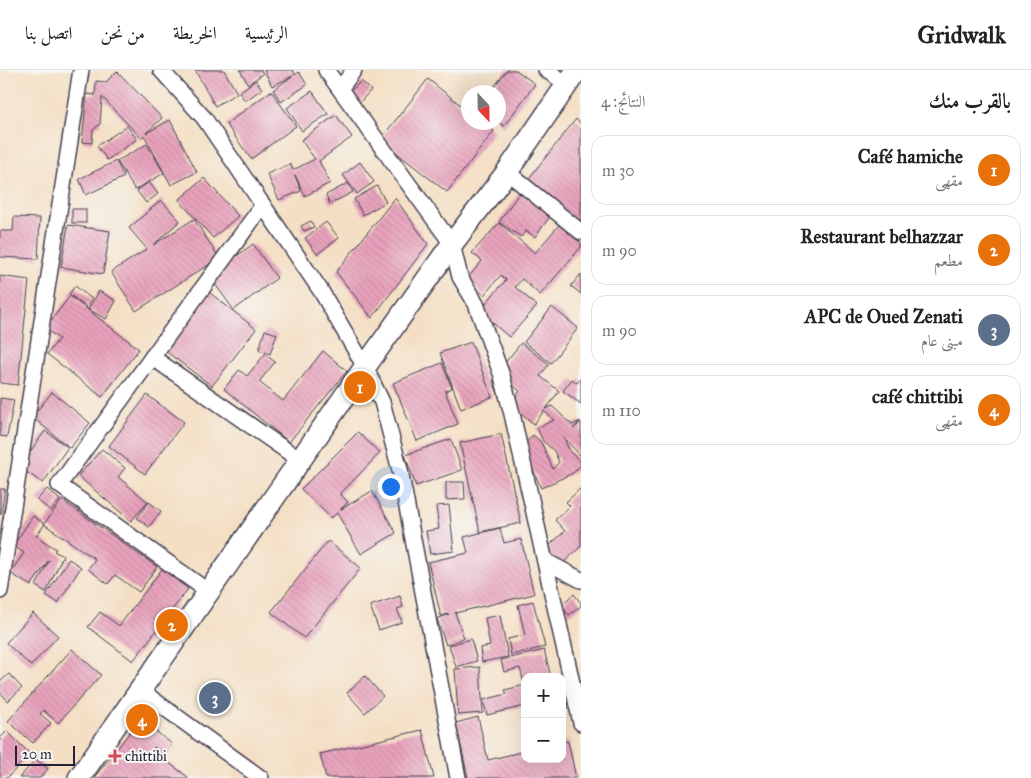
<!DOCTYPE html>
<html lang="ar">
<meta charset="utf-8">
<style>
body{margin:0;font-family:"IM FELL Great Primer",Amiri,serif;background:#f6f6f6;color:#222;direction:rtl}
.controls{position:absolute;right:15px;bottom:15px;display:grid;overflow:hidden;border-radius:10px;box-shadow:0 5px 20px #0002}
.controls button{width:45px;height:45px;display:grid;place-items:center;padding:0;border:0;border-bottom:1px solid #e0e0e0;background:#fff;color:#222;font:25px sans-serif}
.compass{position:absolute;left:461px;top:15px;width:45px;height:45px;border-radius:50%;background:#fff;box-shadow:0 5px 20px #0002;rotate:158deg}
.scale{position:absolute;left:15px;bottom:12px;width:60px;box-sizing:border-box;padding-left:5px;border:2px solid #22223b;border-top:0;font-size:14px;line-height:18px;white-space:nowrap;color:#22223b;-webkit-text-stroke:4px #f6f6f2;paint-order:stroke}
.you{position:absolute;left:390px;top:416px;width:18px;height:18px;margin:-12px;border:4px solid #fff;border-radius:50%;background:#1a73e8;box-shadow:0 0 0 8px #1a73e833}
.badge{display:grid;place-items:center;width:32px;height:32px;border-radius:50%;background:#d1495b;color:#fff;font-size:16px;font-weight:700}
.pin{position:absolute;translate:-50% -50%;border:2px solid #fff;box-shadow:0 1px 5px #0006}
.list{margin:0;padding:0;list-style:none}
h2{display:flex;justify-content:space-between;align-items:center;height:65px;margin:0;padding:0 20px;font-size:21px}
h2 small{font-size:16px;font-weight:400;color:#767676}
.list li{display:grid;grid-template-columns:32px 1fr auto;gap:15px;align-items:center;box-sizing:border-box;height:70px;margin:0 10px 10px;padding:0 10px;border:1px solid #e0e0e0;border-radius:15px}
.list b{display:block;font-size:19px;white-space:nowrap}
.list p{margin:0;font-size:16px;white-space:nowrap;color:#767676}
.list em{font-size:16px;font-style:normal;color:#767676}
.map{position:relative;flex:none;width:581px;height:708px;overflow:hidden;direction:ltr}
header{display:flex;align-items:center;gap:30px;box-sizing:border-box;height:70px;padding:0 25px;background:#fff;border-bottom:1px solid #e0e0e0}
header strong{font-size:24px}
nav{display:flex;gap:28px;margin-inline-start:auto;font-size:18px}
main{display:flex}
aside{flex:1;background:#fff}
.map>svg:first-child{display:block}
.building{fill:url(#building-back-hatch)}
.lines{fill:none;stroke-linecap:round;stroke-linejoin:round}
.street-casing{stroke:#423e50;stroke-width:18}
.secondary-casing{stroke:#423e50;stroke-width:24}
.street{stroke:#fff;stroke-width:15}
.secondary{stroke:#fff;stroke-width:21}
.poi-dot{fill:#d1495b;stroke:#f6f6f2;stroke-width:2}
.labels{text-anchor:middle;stroke-width:4;stroke-linejoin:round;paint-order:stroke}
.poi-label{font-size:14px;fill:#22223b;stroke:#f6f6f2;text-anchor:start}
</style>
<header>
<strong>Gridwalk</strong>
<nav><a>الرئيسية</a><a>الخريطة</a><a>من نحن</a><a>اتصل بنا</a></nav>
</header>
<main>
<aside>
<h2>بالقرب منك<small>النتائج: 4</small></h2>
<ul class="list">
<li><span class="badge" style="background:#e8710a">1</span><div><b>Café hamiche</b><p>مقهى</p></div><em>30 m</em></li>
<li><span class="badge" style="background:#e8710a">2</span><div><b>Restaurant belhazzar</b><p>مطعم</p></div><em>90 m</em></li>
<li><span class="badge" style="background:#5c6f8a">3</span><div><b>APC de Oued Zenati</b><p>مبنى عام</p></div><em>90 m</em></li>
<li><span class="badge" style="background:#e8710a">4</span><div><b>café chittibi</b><p>مقهى</p></div><em>110 m</em></li>
</ul>
</aside>
<div class="map">
<svg width="581" height="708" viewBox="0 0 581 708">
<defs>
<pattern id="building-back-hatch" width="6" height="6" patternUnits="userSpaceOnUse" patternTransform="scale(1.25)"><rect width="6" height="6" fill="#e8a2bc"/><path d="M-1 5l2 2M0 0l6 6M5-1l2 2" fill="none" stroke="#c78ba2"/></pattern>
</defs>
<rect width="100%" height="100%" fill="#f6f6f2"/>
<filter id="ink" filterUnits="userSpaceOnUse"><feTurbulence type="fractalNoise" baseFrequency=".02" numOctaves="2"/><feDisplacementMap in="SourceGraphic" scale="10" xChannelSelector="R" yChannelSelector="G"/><feConvolveMatrix kernelMatrix="1 2 1 2 8 2 1 2 1" color-interpolation-filters="sRGB"/></filter>
<filter id="wash" filterUnits="userSpaceOnUse"><feTurbulence type="fractalNoise" baseFrequency=".0096" numOctaves="4" result="noise"/><feDisplacementMap in="SourceGraphic" scale="20" xChannelSelector="R" yChannelSelector="G"/><feGaussianBlur stdDeviation="1.12" result="paint"/><feColorMatrix in="noise" values="0 0 0 0 0 0 0 0 0 0 0 0 0 0 0 0 0 1.4 0 .05"/><feComposite in="paint" operator="in"/></filter>
<g filter="url(#wash)">
<rect width="100%" height="100%" fill="#f4dfc4"/>
<g id="blocks">
<g class="building">
<path d="M195,0H224L237,23L215,36Z"/>
<path d="M240,0H261L263,4L248,14Z"/>
<path d="M264,0H293L295,5L299,2L307,15L281,32L273,20L293,6L272,16Z"/>
<path d="M507,0H516L535,14L504,56L498,52V22H490Z"/>
<path d="M117,1L162,48L146,63L170,50L197,102L171,115L144,65L141,68L102,27L100,54L93,60L92,73L82,72L87,24L95,25L96,11L106,12Z"/>
<path d="M428,9L468,41V52H483L494,61L447,122L380,70Z"/>
<path d="M256,10L262,19L245,31L239,22Z"/>
<path d="M361,11L371,20L358,34L348,24Z"/>
<path d="M271,21L296,56L251,89L226,54Z"/>
<path d="M312,21L328,44L302,61L287,38Z"/>
<path d="M336,45L352,67L319,91L330,113L305,126L295,105L301,121L279,130L267,104L290,94L293,100L315,89L301,70Z"/>
<path d="M576,49L581,54V155L526,112Z"/>
<path d="M127,56L137,69L107,90L97,76Z"/>
<path d="M147,74L164,103L135,120L117,91Z"/>
<path d="M116,91L124,107L86,125L79,109Z"/>
<path d="M360,92L374,112L357,124L343,105Z"/>
<path d="M204,108L238,146L213,168L179,130Z"/>
<path d="M149,112L158,124L146,133L137,121Z"/>
<path d="M348,113L353,122L330,134L326,125Z"/>
<path d="M377,116L386,132L363,145L354,129Z"/>
<path d="M519,123L551,145L535,167L526,161L521,167L499,152Z"/>
<path d="M395,128L428,174L372,248L336,202Z"/>
<path d="M161,130L180,151L153,175L194,149L219,188L136,241L111,202L147,179L129,158Z"/>
<rect x="72" y="139" width="14" height="14"/>
<path d="M14,147L40,148L38,189L0,187V161H13Z"/>
<path d="M311,151L314,157L304,161L301,156Z"/>
<path d="M326,152L339,168L317,184L305,168Z"/>
<path d="M499,153L535,183L559,155L581,173V177L540,225L522,209L515,217L537,236L509,267L479,241L506,210L501,205L484,225L466,210L482,191L472,183Z"/>
<path d="M68,155L110,161L103,204L61,197Z"/>
<path d="M253,174L277,208L234,240L209,206Z"/>
<path d="M581,204V224L571,216Z"/>
<path d="M0,206L29,210L18,315L0,313Z"/>
<path d="M75,216L92,229L86,237L69,224Z"/>
<path d="M205,219L256,259L212,316L160,277Z"/>
<path d="M99,221L116,231L106,249L88,239Z"/>
<path d="M70,226L139,279L102,327L47,284L59,269L45,258Z"/>
<path d="M552,237L578,258L551,293L524,272Z"/>
<path d="M265,260L277,264L270,284L259,280Z"/>
<path d="M471,272L492,327L461,339L440,283Z"/>
<path d="M521,273L549,294L540,306L559,321L546,339L552,336L572,355L580,351L573,359L581,352V386L564,368L570,382L581,392V395L573,403L541,418L523,376L533,365L541,372L553,399L559,392L554,381L543,371L537,358L554,350L544,341L534,354L510,334L520,321L505,309L502,334L493,311L503,307L497,303Z"/>
<path d="M323,281L347,301L289,372L224,319L239,300L247,306L265,284L275,292L259,312L283,331Z"/>
<path d="M442,293L452,318L445,321L458,354L417,371L393,313Z"/>
<path d="M581,308V334L563,321L572,309L577,313Z"/>
<path d="M52,322L90,353L70,378L32,347Z"/>
<path d="M147,325L184,352L145,404L109,376Z"/>
<path d="M0,328L14,330L7,367L0,366Z"/>
<path d="M45,361L68,377L43,413L19,397Z"/>
<path d="M358,362L380,383L340,424L348,432L340,440L372,421L396,463L361,484L337,443L331,448L301,419Z"/>
<path d="M501,364L521,453L480,462L460,373Z"/>
<path d="M451,369L462,400L416,416L405,385Z"/>
<path d="M102,379L125,398L118,407L148,432L131,451L78,406Z"/>
<path d="M446,412H464L465,429L446,430Z"/>
<path d="M581,418V476L557,499L541,483L565,461L555,450L570,436L566,432Z"/>
<path d="M0,419H5L1,444H0Z"/>
<path d="M47,419L60,430L51,441L37,430Z"/>
<path d="M62,430L157,497L139,522L115,505L108,514L88,499L95,489L44,454Z"/>
<path d="M149,432L161,441L149,457L137,448Z"/>
<path d="M449,435L454,481L430,484L426,461L439,459L436,436Z"/>
<path d="M33,446L45,454L36,466L56,479L54,481L63,486L46,522L36,516L49,490L31,516L10,503L24,483L13,476Z"/>
<path d="M500,458L504,473L521,469L534,524L455,543L464,568L446,575L437,549L449,544L441,546L428,492L468,483L464,467Z"/>
<path d="M328,471L361,498L304,568L271,542Z"/>
<path d="M69,489L81,497L58,533L46,525Z"/>
<path d="M162,499L188,519L133,591L88,557L100,542L119,556Z"/>
<path d="M574,524L581,533V536L569,545L561,535Z"/>
<path d="M400,526L403,537L397,539L402,552L379,560L370,536Z"/>
<path d="M533,531L545,577L511,585L508,569L525,565L518,535Z"/>
<path d="M33,543L58,566L31,596L6,573Z"/>
<path d="M500,545L508,587L482,592L480,578L490,576L485,548Z"/>
<path d="M471,569L477,591L456,597L449,575Z"/>
<path d="M72,579L101,605L58,653L43,640L40,644L51,653L33,673L8,651Z"/>
<path d="M544,580L551,607H525L524,614L520,598L504,602L501,590Z"/>
<path d="M480,597L483,643L458,645L455,599Z"/>
<path d="M9,604L22,618L8,631L0,622V612Z"/>
<path d="M365,606L383,626L365,643L347,623Z"/>
<path d="M525,615V636L487,645L483,630L507,624L505,620Z"/>
<path d="M478,647L488,690L525,681V689H562V672L568,671L576,708H468L456,653Z"/>
<path d="M140,649L172,674L164,685L154,677L152,680L189,708H94Z"/>
<path d="M422,660L434,708H326L320,684Z"/>
<path d="M7,661L30,684L7,708H0V668Z"/>
<path d="M36,689L48,699L40,708H19Z"/>
</g>
</g>
</g>
<g filter="url(#ink)">
<use href="#blocks" fill-opacity="0" stroke="#423e50" stroke-width="1"/>
<g class="lines">
<g class="street-casing">
<g id="street">
<path d="M161,0L204,48L321,221L365,297L382,332L400,400L458,708"/>
<path d="M326,0L452,174L460,207L476,234L502,306L512,344L581,653"/>
<path d="M546,0L567,14"/>
<path d="M340,19L354,0"/>
<path d="M507,102L581,162"/>
<path d="M152,287L300,390"/>
<path d="M545,491L581,510"/>
<path d="M0,521L81,0"/>
<path d="M209,522L59,415L263,135"/>
<path d="M140,620L261,708"/>
</g>
</g>
<g class="secondary-casing">
<path id="secondary" d="M79,708L365,297L452,174L507,102L577,0"/>
</g>
<use href="#street" class="street"/>
<use href="#secondary" class="secondary"/>
</g>
</g>
<path class="poi-dot" d="M112.5 678.5h5v5h5v5h-5v5h-5v-5h-5v-5h5z"/>
<g class="labels">
<g class="poi-label">
<text x="125" y="691">chittibi</text>
</g>
</g>
</svg>
<div class="controls">
<button>+</button>
<button>−</button>
</div>
<svg class="compass" viewBox="-18 -18 36 36"><path d="M0-13l5 13h-10z" fill="#e53935"/><path d="M0 13l5-13h-10z" fill="#767676"/></svg>
<div class="scale">20 m</div>
<div class="you"></div>
<div class="pin badge" style="left:360px;top:317px;background:#e8710a">1</div>
<div class="pin badge" style="left:172px;top:555px;background:#e8710a">2</div>
<div class="pin badge" style="left:215px;top:628px;background:#5c6f8a">3</div>
<div class="pin badge" style="left:142px;top:650px;background:#e8710a">4</div>
</div>
</main>
